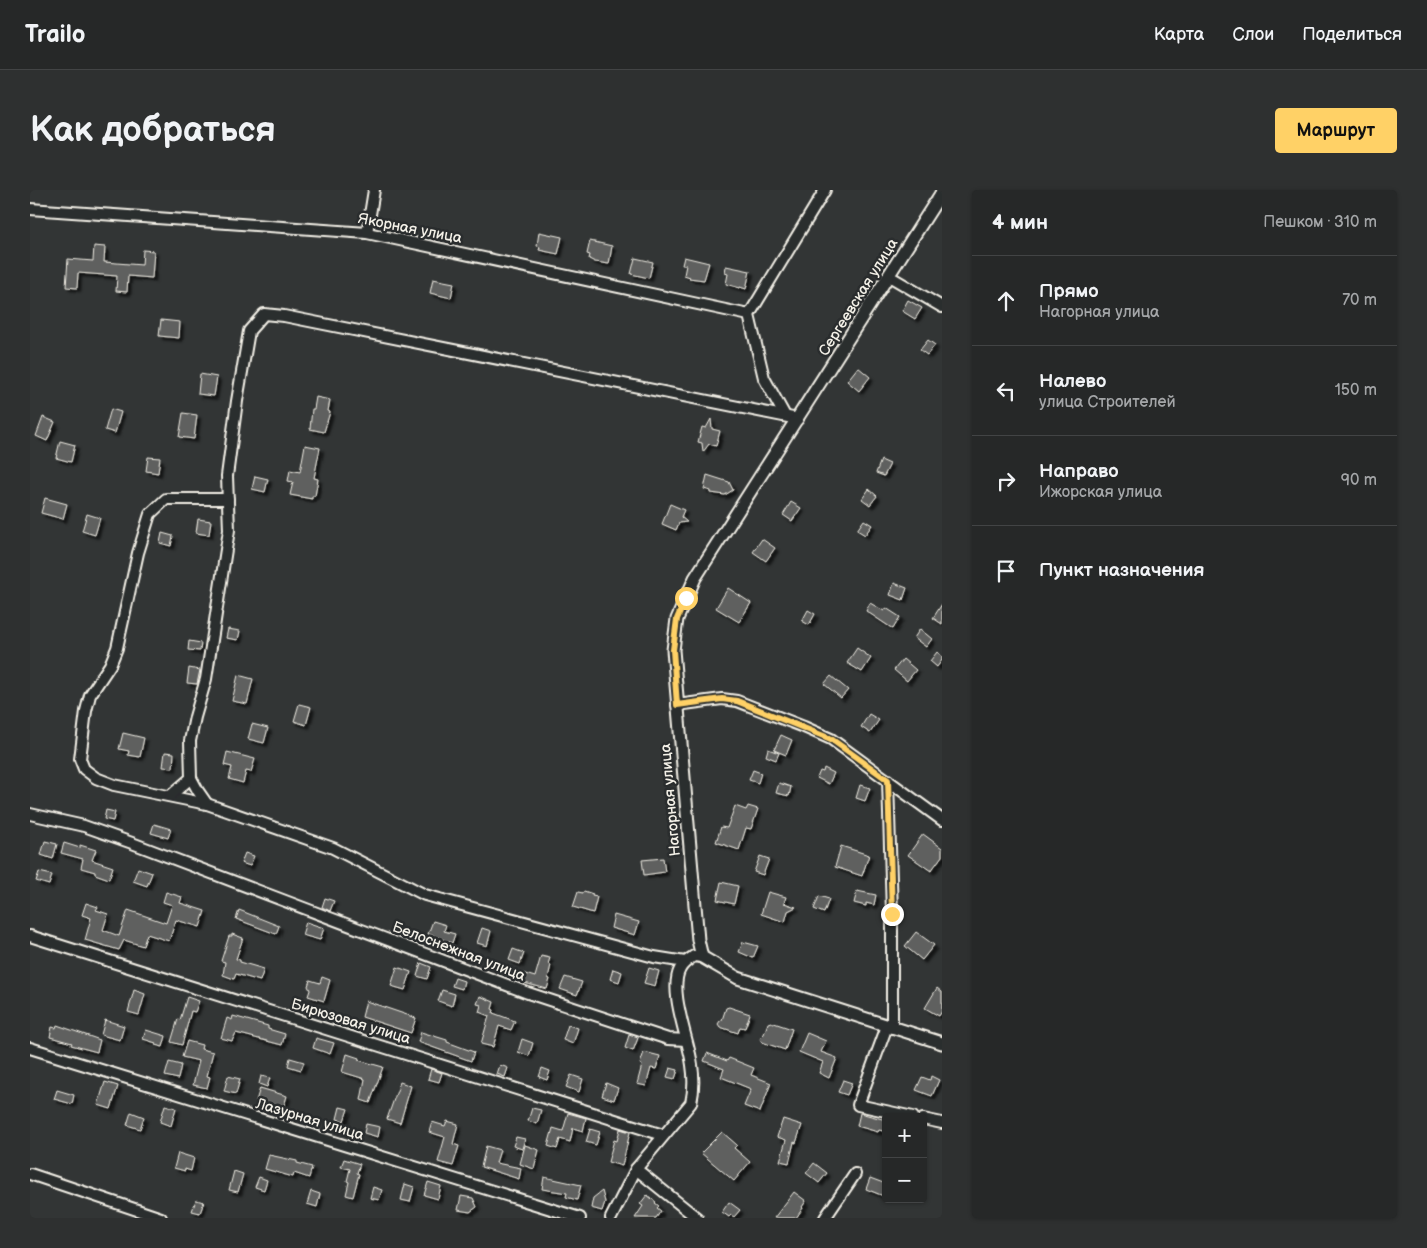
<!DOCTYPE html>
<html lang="ru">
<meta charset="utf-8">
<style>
body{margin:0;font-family:"Balsamiq Sans",sans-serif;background:#2e3030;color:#f1f3f6}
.controls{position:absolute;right:15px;bottom:15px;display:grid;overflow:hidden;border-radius:5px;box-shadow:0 1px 4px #0004}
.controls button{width:45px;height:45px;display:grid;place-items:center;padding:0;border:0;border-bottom:1px solid #424445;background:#262828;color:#f1f3f6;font:25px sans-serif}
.stop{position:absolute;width:15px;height:15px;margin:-11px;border:4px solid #ffd166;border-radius:50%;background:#fff}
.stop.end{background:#ffd166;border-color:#fff;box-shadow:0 1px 5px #0008}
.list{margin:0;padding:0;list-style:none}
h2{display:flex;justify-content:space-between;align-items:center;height:65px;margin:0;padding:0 20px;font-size:21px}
h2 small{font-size:16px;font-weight:400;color:#a4a6a8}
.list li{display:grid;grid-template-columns:32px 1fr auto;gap:15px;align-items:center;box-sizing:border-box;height:90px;padding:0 20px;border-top:1px solid #424445}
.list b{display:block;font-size:19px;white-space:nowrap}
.list p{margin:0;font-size:16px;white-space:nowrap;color:#a4a6a8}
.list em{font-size:16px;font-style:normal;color:#a4a6a8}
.icon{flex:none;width:28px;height:28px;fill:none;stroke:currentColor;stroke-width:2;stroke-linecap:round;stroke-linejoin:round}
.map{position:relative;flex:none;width:912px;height:1028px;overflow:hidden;border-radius:5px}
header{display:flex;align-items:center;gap:30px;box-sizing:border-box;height:70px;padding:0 25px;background:#262828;border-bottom:1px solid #424445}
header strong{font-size:24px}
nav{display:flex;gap:28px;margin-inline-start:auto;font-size:18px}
.intro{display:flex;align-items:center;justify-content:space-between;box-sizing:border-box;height:120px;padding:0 30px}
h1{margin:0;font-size:35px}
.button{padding:12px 22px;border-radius:5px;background:#ffd166;color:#111;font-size:18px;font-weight:700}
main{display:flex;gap:30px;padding:0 30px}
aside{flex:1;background:#262828;border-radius:5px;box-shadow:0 1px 4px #0004}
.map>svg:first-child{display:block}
.building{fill:#5f605f;stroke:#f4f1e8;filter:url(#shadow)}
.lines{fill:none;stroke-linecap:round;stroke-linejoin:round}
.minor-casing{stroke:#f4f1e8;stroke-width:14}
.tertiary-casing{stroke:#f4f1e8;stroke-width:15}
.minor{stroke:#2a2d2e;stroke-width:10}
.tertiary{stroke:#2a2d2e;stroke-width:11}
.route{stroke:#ffd166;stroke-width:6}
.labels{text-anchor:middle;stroke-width:5;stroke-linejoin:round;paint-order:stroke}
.street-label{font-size:15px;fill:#f4f1e8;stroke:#2a2d2e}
</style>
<header>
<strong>Trailo</strong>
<nav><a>Карта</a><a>Слои</a><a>Поделиться</a></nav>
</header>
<div class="intro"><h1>Как добраться</h1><a class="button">Маршрут</a></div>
<main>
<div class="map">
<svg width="912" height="1028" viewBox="0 0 912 1028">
<defs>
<filter id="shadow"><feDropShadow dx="3.5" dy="3.5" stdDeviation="1" flood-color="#0009"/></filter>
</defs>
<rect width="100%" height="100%" fill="#323535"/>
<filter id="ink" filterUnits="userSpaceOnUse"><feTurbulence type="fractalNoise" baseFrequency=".02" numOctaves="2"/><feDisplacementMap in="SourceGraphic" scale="10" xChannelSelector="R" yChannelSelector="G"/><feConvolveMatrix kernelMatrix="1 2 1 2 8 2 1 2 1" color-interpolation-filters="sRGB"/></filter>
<g filter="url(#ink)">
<g class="building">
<path d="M509,42L532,47L528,64L509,60L510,57L507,56Z"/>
<path d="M560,51L582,56L579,74L565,72L559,69L560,65L557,64Z"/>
<path d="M64,56L75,57L74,72L112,75L113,60L124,61L122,88L98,86L97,102L86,101L87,86L48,83L47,98L36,97L38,69L63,71Z"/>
<path d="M654,67L679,73L674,90L659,88L660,87L654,85L656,75H652Z"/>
<path d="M605,68L623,72L619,88L601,84Z"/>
<path d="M696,76L720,81L716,99L710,97V98L696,94L698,84L695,83Z"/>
<path d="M403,89L424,93L421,108L400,103Z"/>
<path d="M878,110L892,118L885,129L872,121Z"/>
<path d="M131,130L150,132L149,148L129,146Z"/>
<path d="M898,150L905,155L897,165L890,160Z"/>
<path d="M828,177L840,187L829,201L817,191Z"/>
<path d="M170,184L187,187L184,206L168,204Z"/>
<path d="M286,207L300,210L298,221L300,222L294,242L280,239L282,219H284Z"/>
<path d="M81,219L91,222L85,243L75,240Z"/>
<path d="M153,223L167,225L164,249L149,247Z"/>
<path d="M13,227L25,232L17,251L6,246Z"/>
<path d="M681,229L682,239L690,241L686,256L679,254L673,262L672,253L668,252L672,237L676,238Z"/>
<path d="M30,251L45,255L41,272L26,268Z"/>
<path d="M275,255L290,258L284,288L288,289L285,306H282V309L260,305L263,292L258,291L260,280L270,282Z"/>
<path d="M118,267L130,268L128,283L116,281Z"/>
<path d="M851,270L860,274L854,286L846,283Z"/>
<path d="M677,285L699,292L703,300L695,305L681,303V301L674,299Z"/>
<path d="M225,286L238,289L235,302L222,299Z"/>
<path d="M839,299L847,306L840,315L832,309Z"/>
<path d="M15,308L37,314L33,329L11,323Z"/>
<path d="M761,312L771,318L762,331L753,325Z"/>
<path d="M640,314L654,320L651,327L657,332L649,333L646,340L632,334Z"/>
<path d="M57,324L70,328L65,345L52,341Z"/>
<path d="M168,329L181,331L179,345L166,343Z"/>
<path d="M834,330L842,335L835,345L827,340Z"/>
<path d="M132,343L143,346L141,356L130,353Z"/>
<path d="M732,349L745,358L736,371L723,362Z"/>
<path d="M864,393L877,398L873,410L860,405Z"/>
<path d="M698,398L721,413L709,432L686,418Z"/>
<path d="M840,413L854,421L856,418L870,427L863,439L836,421Z"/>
<path d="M912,414V434L903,428Z"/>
<path d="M778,420L785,424L779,435L772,431Z"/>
<path d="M198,439L210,441L208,450L196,448Z"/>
<path d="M890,439L902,449L896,457L884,448Z"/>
<path d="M159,451L171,453L170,461L158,460Z"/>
<path d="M827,458L841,468L832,482L817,473Z"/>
<path d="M907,462L912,466V470L907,477L900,471Z"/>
<path d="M873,469L886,480L877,491L864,480Z"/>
<path d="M159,478L170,480L167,494L157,493Z"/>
<path d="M208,485L223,489L217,514L202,511Z"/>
<path d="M801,486L818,500L811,508L794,494Z"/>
<path d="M269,514L281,517L276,535L264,531Z"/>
<path d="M839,524L849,530L840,543L831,537Z"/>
<path d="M222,534L238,538L234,553L218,549Z"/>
<path d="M93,543L114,548L110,567L98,565L99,561L89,559Z"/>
<path d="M751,545L762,550L756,565L744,560Z"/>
<path d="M738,559L749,563L746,570L736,566Z"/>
<path d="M135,562L144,563L143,578L133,577Z"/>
<path d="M197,562L225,569L221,582L216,581L213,593L199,589L202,577L194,575Z"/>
<path d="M794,578L804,583L799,594L787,588L790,581L793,582Z"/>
<path d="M723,580L731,583L728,593L719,590Z"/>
<path d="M749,593L761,597L759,606L746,603Z"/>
<path d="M830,595L840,598L835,611L826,608Z"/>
<path d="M705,616L716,620L718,616L728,619L721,639L716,638L709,660L686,652L691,637L697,638Z"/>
<path d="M76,620L85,622L83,631L74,629Z"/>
<path d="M124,634L141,639L138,648L121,643Z"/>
<path d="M893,644L912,658V666L901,681L878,665Z"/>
<path d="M15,651L27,654L23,669L11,665Z"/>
<path d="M34,653L50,658V655L66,660L62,670L83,677L79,689L65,684V682L51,678L53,669L31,663Z"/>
<path d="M811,656L839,665L832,686L805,677Z"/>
<path d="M215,663L224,666L220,676L211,673Z"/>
<path d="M730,666L739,669L733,685L724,682Z"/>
<path d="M633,668L635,682L614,685L612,670Z"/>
<path d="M108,678L122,683L117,696L103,691Z"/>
<path d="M9,682L22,685L19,695L6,691Z"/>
<path d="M691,692L708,696L704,714L687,710Z"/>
<path d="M554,701L563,704L562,706L567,707L563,723L543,717L548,702L553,703Z"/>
<path d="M827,701L846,705L844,715L836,713V716L824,713Z"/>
<path d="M136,702L152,707L150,713L175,721L170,737L146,730L139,751L117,744L113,756L94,750L89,760L55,750L61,728L52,725L56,713L68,717L66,720L78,724L73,740L89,746L98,720L136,733L142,715L133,712Z"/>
<path d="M738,702L756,707L754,713L766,717L758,721L755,732L731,724Z"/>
<path d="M789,706L799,709L794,723L784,719Z"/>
<path d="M295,708L304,711L300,721L292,717Z"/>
<path d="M209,720L249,736L246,744L206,729Z"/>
<path d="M584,725L609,732L605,745L581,738Z"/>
<path d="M403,731L416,735L414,741L425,744L422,753L398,744Z"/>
<path d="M276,732L294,738L290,750L272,745Z"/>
<path d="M452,738L461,741L457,756L447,753Z"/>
<path d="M886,742L904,755L892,770L875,756Z"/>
<path d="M202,744L213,748L206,769L210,770V772L234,779L230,791L206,784L204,789L193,785L195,772L191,771L199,746H202Z"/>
<path d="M713,752L728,756L723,768L709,762Z"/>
<path d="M483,759L494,763L490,774L479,770Z"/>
<path d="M511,766L520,768L518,774L521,775L518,788L520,789L517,799L487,791L488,789L480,787L482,780L505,787Z"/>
<path d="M391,773L401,777L397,789L387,786Z"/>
<path d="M367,777L381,782L375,800L361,796Z"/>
<path d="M619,778L629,781L625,796L614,793Z"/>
<path d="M583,779L592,782L589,792L580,789Z"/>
<path d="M292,787L300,790L294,811L278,806L280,800L278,796L280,790L290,793Z"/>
<path d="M535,787L552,792L547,805L530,799Z"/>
<path d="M425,788L434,791L432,799L422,796Z"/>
<path d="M907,798L912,802V821L909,826L895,818Z"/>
<path d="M104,800L115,804L109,825L98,822Z"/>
<path d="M412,800L425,804L422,816L408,811Z"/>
<path d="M450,806L464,812L462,819L464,820L463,823L485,831L481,840L469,836L463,857L451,854L459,826L449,822L451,815L447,814Z"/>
<path d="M157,807L169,811L165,822L161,821L152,855L141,852L148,829L150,830Z"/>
<path d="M336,811L386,828L381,843L332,827Z"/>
<path d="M699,817L720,824L715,838L710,837L708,843L690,837L688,834L690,831L692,830L696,818Z"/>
<path d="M203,826L238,836V839L255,844L252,855L206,843L202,851L191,848L197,828L202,830Z"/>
<path d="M75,830L94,836L90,850L71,845Z"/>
<path d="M741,832L762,839L755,860L732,852L730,849L732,846L734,844L738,833Z"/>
<path d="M27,835L70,850L67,862L41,855L42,853L20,847L22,837L26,838Z"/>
<path d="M538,835L548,838L543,854L533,850Z"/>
<path d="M116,840L136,846L133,857L125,855L126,853L113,849Z"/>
<path d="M391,842L417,850V852L444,862L441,871L388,852Z"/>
<path d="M777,843L796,851L791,862L807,868L799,888L789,883L793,872L769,862Z"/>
<path d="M599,845L608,848L603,861L595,858Z"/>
<path d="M286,848L304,853L300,864L283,858Z"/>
<path d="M492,849L503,853L499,866L488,862Z"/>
<path d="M157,851L172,855L171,859L183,862L177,886L180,887L177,898L163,895L169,871L152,867Z"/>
<path d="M614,862L630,866L626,879L621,878L616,896L607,894L612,875L610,874Z"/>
<path d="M677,863L697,871L699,868L724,878L721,885L741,893L730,922L714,916L721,899L691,887L694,879L674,871Z"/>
<path d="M317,864L329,868L328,870L353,877L340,913L331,910L335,889L312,882Z"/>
<path d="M260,868L274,872L271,880L258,876Z"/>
<path d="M139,872L151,875L148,889L135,886Z"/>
<path d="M470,875L478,878L475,887L467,884Z"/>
<path d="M512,878L520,881L517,890L509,887Z"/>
<path d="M640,878L648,880L645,889L637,887Z"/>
<path d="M401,879L412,883L409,892L398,889Z"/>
<path d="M541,885L553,889L549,902L536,897Z"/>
<path d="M198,886L210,889L206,904L194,901Z"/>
<path d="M231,886L240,888L237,897L229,894Z"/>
<path d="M901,886L909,890L902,906L886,900L892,887L900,890Z"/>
<path d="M813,890L822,893L817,905L808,902Z"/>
<path d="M75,892L88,896L81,919L68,915Z"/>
<path d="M370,892L381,896L370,933L357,929Z"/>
<path d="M576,893L588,898L584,910L572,906Z"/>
<path d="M230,898L257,906L253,919L226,911Z"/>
<path d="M27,900L44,905L42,914L24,909Z"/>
<path d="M135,915L146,918L141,936L130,932Z"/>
<path d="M310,917L318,919L314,931L307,929Z"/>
<path d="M502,918L511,920L507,934L498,931Z"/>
<path d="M101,922L114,927L110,939L97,935Z"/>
<path d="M538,923L556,928L553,941L543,938L540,952L530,949L527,959L518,956L523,938L533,941Z"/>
<path d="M830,923L856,930L853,941L849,940L848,942L827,936Z"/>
<path d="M753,929L772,935L766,953L764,952L759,973L750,971L756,950L747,947Z"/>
<path d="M417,931L428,934L423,954L429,956L423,976L408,972L415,947L399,942L402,932L415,936Z"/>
<path d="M336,934L350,937L348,947L334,943Z"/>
<path d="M560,939L570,942L566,955L556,952Z"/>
<path d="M590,939L600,942L592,976L578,972L584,950L587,951Z"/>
<path d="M692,942L707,955L704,958L720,972L704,991L671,963Z"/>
<path d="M486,947L495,949L492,959L483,956Z"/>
<path d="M495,955L509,960L504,979L490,974Z"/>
<path d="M456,956L470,960L466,973L491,978L489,989L451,977Z"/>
<path d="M148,963L164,968L161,981L155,979V981L144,978Z"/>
<path d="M239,965L267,971V973L282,977L279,988L264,983L263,987L235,979Z"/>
<path d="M314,969L330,974L327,983L329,984L323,1007L316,1005L319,992L317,991L320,979L311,977Z"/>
<path d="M784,973L797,983L789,993L776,983Z"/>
<path d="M204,981L213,984L208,1002L199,1000Z"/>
<path d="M229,987L237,990L234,1000L225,997Z"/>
<path d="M514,987L551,995L547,1010L536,1007L537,1003L512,999Z"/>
<path d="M840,988L856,994V1007L836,999Z"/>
<path d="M398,992L411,996L408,1009L394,1005Z"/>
<path d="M375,994L384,997L380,1012L371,1010Z"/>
<path d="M343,997L352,1000L349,1010L340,1008Z"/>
<path d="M281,1001L290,1004L287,1017L277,1014Z"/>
<path d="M572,1001L575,1012L572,1021L561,1018L563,1008Z"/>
<path d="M764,1002L776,1011L772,1017L773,1018L766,1028H744Z"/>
<path d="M617,1005L626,1012L625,1013L629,1016L627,1018L631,1021L626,1028H605L613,1016L610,1014Z"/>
<path d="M431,1006L443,1008L447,1017L440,1022L428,1020Z"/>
<path d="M166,1010L174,1012L170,1023L162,1021Z"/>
<path d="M699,1012L710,1020L704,1027L701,1025L699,1027L692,1022Z"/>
</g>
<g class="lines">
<g class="minor-casing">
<g id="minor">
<path d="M0,19L337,43L719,125"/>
<path d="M337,43L344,0"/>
<path d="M859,86L912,117"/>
<path d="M755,226L734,188L719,125L795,0"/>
<path d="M198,309H136L120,324L108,363L87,458L80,475L60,505L56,521L50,569L54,579L66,588L84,595L177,614L303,658L395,705L624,767L655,772"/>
<path d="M647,515L692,509L707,511L774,537L801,549L912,630"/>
<path d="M161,588L168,601L177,614"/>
<path d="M858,590L862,724V838"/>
<path d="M140,606L161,588L160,551L165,527L176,489L199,340L197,286L207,211L219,141L234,124L254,126L768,229"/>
<path d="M0,624L54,636L102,653L498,803L638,849L656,850"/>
<path d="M0,746L633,945"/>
<path d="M857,836L828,915L883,927"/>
<path d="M0,858L550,1028"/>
<path d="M893,929L912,933"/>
<path d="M606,979L667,1028"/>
<path d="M0,984L131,1028"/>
<path d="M581,1028L606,979L661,913C664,900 664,888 662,875C659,850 638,801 650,779C653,773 658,770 664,766L672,767"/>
<path d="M795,1028L825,984"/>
</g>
</g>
<g class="tertiary-casing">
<path id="tertiary" d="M912,2L665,388L647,429L643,460L668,750L672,767L708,788L912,853"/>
</g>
<use href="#minor" class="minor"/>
<use href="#tertiary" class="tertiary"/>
</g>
</g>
<g class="lines" filter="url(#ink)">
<path class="route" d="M656,408L647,429L643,460L647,515L692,509L707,511L801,549L858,590L862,724"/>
</g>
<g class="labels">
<g class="street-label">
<text transform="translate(380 38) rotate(11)" y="5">Якорная улица</text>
<text transform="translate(828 107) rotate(-58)" y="5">Сергеевская улица</text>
<text transform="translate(640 610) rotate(-95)" y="5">Нагорная улица</text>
<text transform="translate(429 761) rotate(21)" y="5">Белоснежная улица</text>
<text transform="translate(321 831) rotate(17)" y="5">Бирюзовая улица</text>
<text transform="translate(280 929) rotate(17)" y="5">Лазурная улица</text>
</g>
</g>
</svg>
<div class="controls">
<button>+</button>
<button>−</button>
</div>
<div class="stop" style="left:656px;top:408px"></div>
<div class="stop end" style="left:862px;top:724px"></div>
</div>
<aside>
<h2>4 мин<small>Пешком · 310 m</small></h2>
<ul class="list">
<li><svg class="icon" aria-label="ahead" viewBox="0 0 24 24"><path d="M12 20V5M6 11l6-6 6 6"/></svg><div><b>Прямо</b><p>Нагорная улица</p></div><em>70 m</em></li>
<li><svg class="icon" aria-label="left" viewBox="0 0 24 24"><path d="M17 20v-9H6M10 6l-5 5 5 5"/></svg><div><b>Налево</b><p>улица Строителей</p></div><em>150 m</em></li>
<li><svg class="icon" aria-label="right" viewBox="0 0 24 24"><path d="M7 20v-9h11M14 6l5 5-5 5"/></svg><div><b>Направо</b><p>Ижорская улица</p></div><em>90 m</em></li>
<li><svg class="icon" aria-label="arrive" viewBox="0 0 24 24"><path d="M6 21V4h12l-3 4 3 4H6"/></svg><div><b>Пункт назначения</b></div></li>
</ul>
</aside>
</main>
